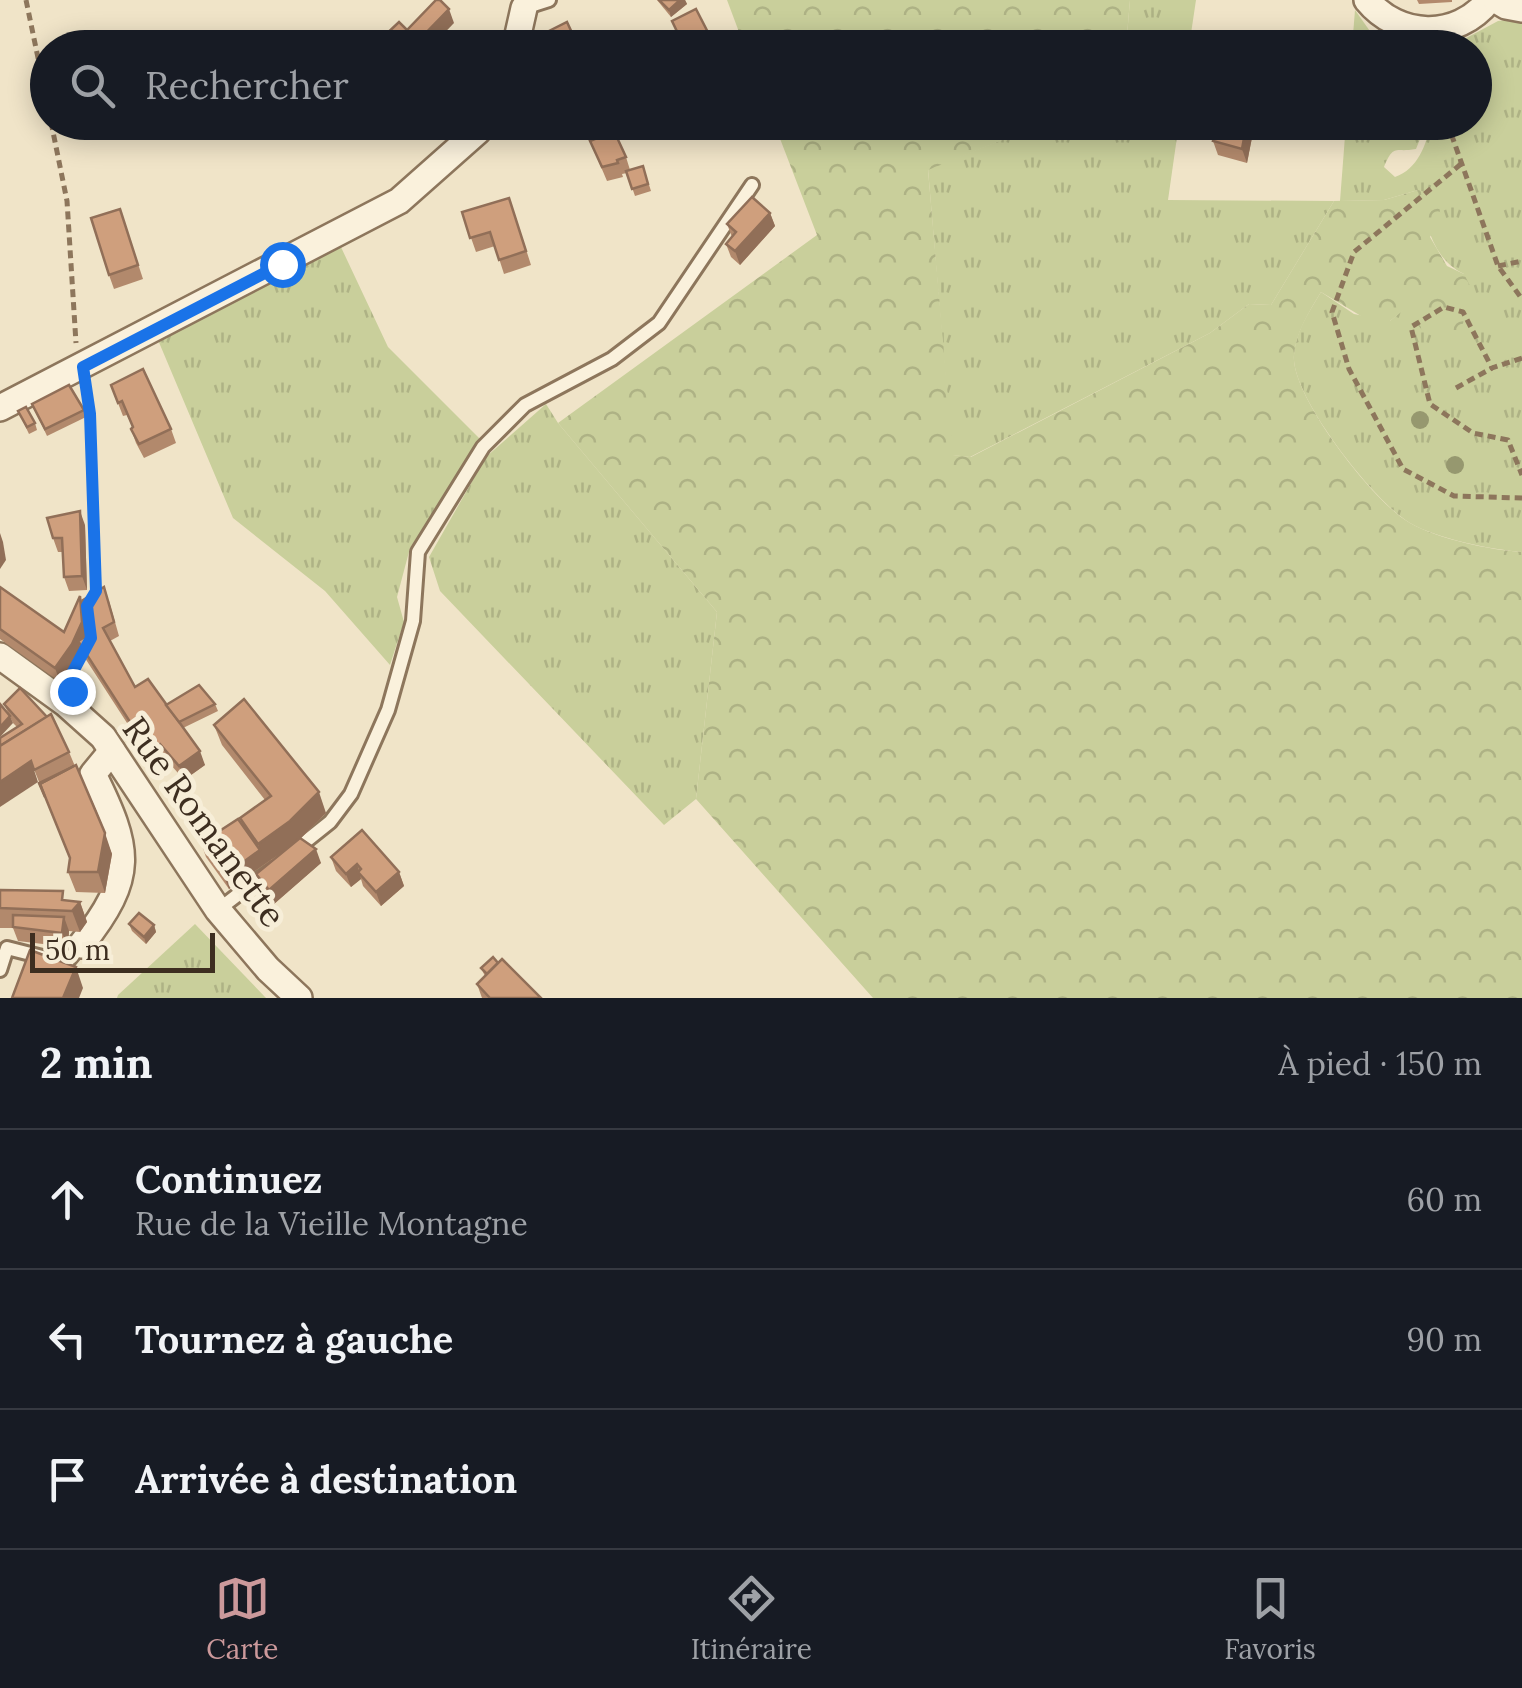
<!DOCTYPE html>
<html lang="fr">
<meta charset="utf-8">
<style>
body{margin:0;font-family:Lora,serif;background:#242831;color:#f1f3f6}
.scale{position:absolute;left:30px;bottom:25px;width:185px;box-sizing:border-box;padding-left:10px;border:5px solid #3d2e20;border-top:0;font-size:28px;line-height:35px;white-space:nowrap;color:#3d2e20;-webkit-text-stroke:8px #f7eed8;paint-order:stroke}
.stop{position:absolute;width:30px;height:30px;margin:-22px;border:8px solid #1a73e8;border-radius:50%;background:#fff}
.stop.end{background:#1a73e8;border-color:#fff;box-shadow:0 2px 10px #0008}
.list{margin:0;padding:0;list-style:none}
h2{display:flex;justify-content:space-between;align-items:center;height:130px;margin:0;padding:0 40px;font-size:42px}
h2 small{font-size:32px;font-weight:400;color:#9ea1a6}
.list li{display:grid;grid-template-columns:65px 1fr auto;gap:30px;align-items:center;box-sizing:border-box;height:140px;padding:0 40px;border-top:2px solid #363941}
.list b{display:block;font-size:38px;white-space:nowrap}
.list p{margin:0;font-size:32px;white-space:nowrap;color:#9ea1a6}
.list em{font-size:32px;font-style:normal;color:#9ea1a6}
.icon{flex:none;width:55px;height:55px;fill:none;stroke:currentColor;stroke-width:2;stroke-linecap:round;stroke-linejoin:round}
.map{position:relative;flex:none;width:1522px;height:998px;overflow:hidden}
.search{position:absolute;background:#171b24;box-shadow:0 5px 25px #0003;left:30px;right:30px;top:30px;height:110px;display:flex;align-items:center;gap:25px;box-sizing:border-box;padding:0 35px;border-radius:55px;color:#9ea1a6;font-size:38px}
.sheet{height:550px;background:#171b24}
nav{display:flex;justify-content:space-around;align-items:center;box-sizing:border-box;height:140px;border-top:2px solid #363941;background:#171b24;font-size:28px;color:#9ea1a6}
nav a{display:grid;justify-items:center;gap:5px}
nav .on{color:#cc999b}
.map>svg:first-child{display:block}
.grass{fill:url(#grass-tufts)}
.forest{fill:url(#forest-crowns)}
.lines{fill:none;stroke-linecap:round;stroke-linejoin:round}
.lane-casing{stroke:#8d765c;stroke-width:18}
.street-casing{stroke:#8d765c;stroke-width:30}
.path{stroke:#8d765c;stroke-width:5;stroke-dasharray:8 5;stroke-linecap:butt}
.lane{stroke:#faf1dc;stroke-width:12}
.street{stroke:#faf1dc;stroke-width:25}
.tree{fill:#96986f}
.wall{fill:#b2896c}
.shaded-wall{fill:#916f58}
.building{fill:#cf9f7d;stroke:#916f58;stroke-width:2.5}
.route{stroke:#1a73e8;stroke-width:12}
.labels{text-anchor:middle;stroke-width:10;stroke-linejoin:round;paint-order:stroke}
.street-label{font-size:35px;fill:#3d2e20;stroke:#f7eed8}
</style>
<div class="map">
<svg width="1522" height="998" viewBox="0 0 1522 998">
<defs>
<pattern id="grass-tufts" width="24" height="20" patternUnits="userSpaceOnUse" patternTransform="scale(2.5)"><rect width="24" height="20" fill="#c9cf9b"/><path d="M3 7l-1-3M5 7V3M7 7l1-3M15 17l-1-3M17 17v-4M19 17l1-3" fill="none" stroke="#aeb285"/></pattern>
<pattern id="forest-crowns" width="20" height="18" patternUnits="userSpaceOnUse" patternTransform="scale(2.5)"><rect width="20" height="18" fill="#c9cf9b"/><path d="M2 6a3 3 0 1 1 6 0M12 15a3 3 0 1 1 6 0" fill="none" stroke="#aeb285"/></pattern>
</defs>
<rect width="100%" height="100%" fill="#f0e4c8"/>
<g class="grass">
<path d="M1130,0H1196L1189,47H1126Z"/>
<path d="M1355,10L1372,34L1373,47H1352Z"/>
<path d="M1522,18V552C1493,550 1435,538 1410,523C1375,503 1290,395 1294,355C1296,331 1309,312 1321,292L1354,314L1390,321L1405,308L1464,274C1431,258 1427,224 1418,190L1384,200L1340,201L1346,123H1422L1424,129L1416,149C1395,153 1394,143 1384,167L1395,177C1418,169 1426,145 1431,123L1474,122V48L1457,47V43L1498,21Z"/>
<path d="M1045,123H1179L1168,200L1334,201L1271,305L1249,304L1210,333L970,457L952,455L928,169Z"/>
<path d="M340,245L388,347L481,440L410,548L397,597L404,622L390,665L325,591L233,518L158,340Z"/>
<path d="M546,404L558,423L717,612L696,799L664,825L440,591L429,557L486,457Z"/>
<path d="M195,924L266,998H117L118,995Z"/>
</g>
<g class="forest">
<path d="M727,0H1130L1126,47L745,48Z"/>
<path d="M774,123H1045L928,170L953,455L971,457L1210,333L1249,304L1271,305L1334,201L1384,200L1418,190L1437,195L1441,217L1430,237L1447,266L1464,274L1472,290L1462,327L1447,338L1422,330L1405,309L1390,321L1376,325L1321,292C1309,312 1296,332 1294,355C1290,395 1375,504 1410,523C1438,539 1490,550 1522,552V998H873L696,799L717,612L558,423L817,235Z"/>
</g>
<g class="lines">
<g class="lane-casing">
<g id="lane">
<path d="M524,8L549,0"/>
<path d="M295,850L330,822L351,794L388,710L413,621L418,552L483,447L525,405L612,359L659,323L752,185"/>
<path d="M218,910L271,869"/>
<path d="M0,970L7,948L66,963L81,945"/>
</g>
</g>
<g class="street-casing">
<g id="street">
<path d="M1367,0C1398,38 1457,41 1489,0"/>
<path d="M1496,0L1506,6L1522,9"/>
<path d="M515,48L524,8"/>
<path d="M0,408L399,201L478,131L483,122"/>
<path d="M0,656L65,703L103,737L218,910L268,969L299,998"/>
<path d="M81,945C136,876 130,849 93,774L112,751"/>
</g>
</g>
<g class="path">
<path d="M26,0L48,106"/>
<path d="M51,122L67,201L76,343"/>
<path d="M1447,122L1498,266L1522,299"/>
<path d="M1461,164L1354,252L1332,312L1349,369L1403,469L1454,496L1522,498"/>
<path d="M1498,266L1522,261"/>
<path d="M1522,358L1492,368L1463,312L1444,307L1411,327L1430,404L1473,433L1508,440L1522,475"/>
<path d="M86,388L90,414L96,591L93,596"/>
<path d="M1456,388L1492,368"/>
<path d="M69,678L85,648"/>
</g>
<use href="#lane" class="lane"/>
<use href="#street" class="street"/>
</g>
<g class="tree">
<circle cx="1420" cy="420" r="9"/>
<circle cx="1455" cy="465" r="9"/>
</g>
<g class="wall">
<path d="M657,0H685L687,4L671,17Z"/>
<path d="M1417,0H1452V2L1419,4Z"/>
<path d="M1255,122L1247,163L1218,155L1213,141Z"/>
<path d="M1322,122H1336V131H1325Z"/>
<path d="M590,141L626,157L630,170L643,166L651,191L635,196L627,173L622,174L623,177L607,181Z"/>
<path d="M120,209L143,279L114,289L109,275Z"/>
<path d="M462,212H514L531,265L504,274L495,246L476,252Z"/>
<path d="M770,213L775,226L740,265L731,257L726,244L732,237L727,224Z"/>
<path d="M111,385L171,429L176,443L144,458L136,443L131,429L133,428L127,415L123,416Z"/>
<path d="M32,404L84,410L86,417L47,436Z"/>
<path d="M18,411L35,423L37,430L29,434Z"/>
<path d="M85,525L87,590L69,591L64,577L63,552H58L53,538Z"/>
<path d="M0,587L64,632L80,596L85,610L87,636L90,634L109,601L119,636L110,641L135,687L166,705L215,704L218,711L183,728L205,765L184,780L165,758L147,768L141,760L136,746L140,743L83,655L81,649L77,658L60,682L0,639Z"/>
<path d="M4,704L69,752L112,854L105,893L76,892L68,872L70,859L17,727L13,723Z"/>
<path d="M214,725L326,813L300,839L321,863L274,904L261,888L256,874L283,852L229,889L206,857L201,843L243,826L240,818L265,800L222,745Z"/>
<path d="M331,857L399,872L404,886L381,906L363,886L361,879L351,887L336,871Z"/>
<path d="M0,890L80,902L87,922L80,932L69,931L68,947L18,941L13,928H0Z"/>
<path d="M129,924L154,925L156,932L146,944L132,931Z"/>
<path d="M498,963L541,998H482L477,984L485,976L481,968Z"/>
</g>
<g class="shaded-wall">
<path d="M680,0H685L687,4L671,17L669,10Z"/>
<path d="M449,9L454,23L430,48H422L420,39Z"/>
<path d="M1247,122H1255L1247,163L1242,149Z"/>
<path d="M770,213L775,226L740,265L735,251Z"/>
<path d="M80,511L85,525L87,590L82,576Z"/>
<path d="M0,533L3,542L6,560L0,569Z"/>
<path d="M80,596L85,610L87,636L78,641L81,649L77,658L60,682L55,668Z"/>
<path d="M10,716L13,723L0,737V727Z"/>
<path d="M200,751L205,765L184,780L179,766Z"/>
<path d="M31,761L38,782L0,807V782Z"/>
<path d="M319,792L326,813L298,841L229,889L224,876L260,850L258,844Z"/>
<path d="M105,833L112,854L105,893L98,872Z"/>
<path d="M316,849L321,863L274,904L269,890Z"/>
<path d="M357,864L361,879L351,887L346,874Z"/>
<path d="M399,872L404,886L381,906L376,892Z"/>
<path d="M80,902L87,922L80,932L72,911Z"/>
<path d="M64,917L69,931L68,947L62,933Z"/>
<path d="M154,925L156,932L146,944L144,937Z"/>
<path d="M76,967L83,988L79,998H63Z"/>
</g>
<g class="building">
<path d="M436,0H440L449,9L420,39L425,44L423,48H386L380,40L399,22L407,30Z"/>
<path d="M659,0H680L669,10Z"/>
<path d="M696,9L716,48H685L672,21Z"/>
<path d="M567,22L579,48H549L543,34Z"/>
<path d="M647,35L652,48H639L636,40Z"/>
<path d="M1219,122H1247L1242,149L1213,141Z"/>
<path d="M614,131L626,157L617,160L618,163L602,167L590,141Z"/>
<path d="M643,166L648,184L632,189L626,171Z"/>
<path d="M752,197L770,213L735,251L726,244L736,232L727,224Z"/>
<path d="M509,198L526,251L499,260L490,232L470,238L462,212Z"/>
<path d="M120,209L138,265L109,275L91,218Z"/>
<path d="M143,369L171,429L139,444L131,429L133,427L122,401L118,403L111,385Z"/>
<path d="M69,385L84,410L45,429L32,404Z"/>
<path d="M26,407L35,423L27,427L18,411Z"/>
<path d="M80,511L82,576L64,577L62,538H53L47,518Z"/>
<path d="M0,587L64,632L80,596L82,622L72,644L55,668L0,629Z"/>
<path d="M104,587L114,622L103,628L135,687L148,679L200,751L179,766L160,744L142,754L136,746L143,742L78,641L90,634L83,600Z"/>
<path d="M199,685L215,704L179,722L166,705Z"/>
<path d="M20,688L47,717L0,746V738L22,724L4,704Z"/>
<path d="M244,699L319,792L290,821L258,844L240,818L271,796L214,725Z"/>
<path d="M0,704L10,716L0,727Z"/>
<path d="M51,714L69,752L34,770L31,761L0,782V746Z"/>
<path d="M76,765L105,833L98,872H68L70,858L40,784Z"/>
<path d="M74,766L40,784L45,797L39,783Z"/>
<path d="M238,819L260,850L224,876L201,843Z"/>
<path d="M362,830L399,872L376,892L358,872L361,869L357,864L346,874L331,857Z"/>
<path d="M300,838L316,849L269,890L256,874Z"/>
<path d="M0,890L63,891L62,900L80,902L72,911L0,908Z"/>
<path d="M139,913L154,925L144,937L129,924Z"/>
<path d="M13,915L64,917L62,933L13,927Z"/>
<path d="M30,950L76,967L63,998H12Z"/>
<path d="M493,957L498,963L487,974L481,968Z"/>
<path d="M502,959L541,998H490L477,984Z"/>
</g>
<g class="lines">
<path class="route" d="M72,691L68,681L91,638L87,606L96,591L90,414L83,367L282,264"/>
</g>
<g class="labels">
<g class="street-label">
<text transform="translate(204 822) rotate(54)" y="12">Rue Romanette</text>
</g>
</g>
</svg>
<div class="scale">50 m</div>
<div class="stop" style="left:282px;top:264px"></div>
<div class="stop end" style="left:72px;top:691px"></div>
<div class="search"><svg class="icon" aria-label="search" viewBox="0 0 24 24"><circle cx="10" cy="10" r="6"/><path d="M15 15l6 6"/></svg>Rechercher</div>
</div>
<section class="sheet">
<h2>2 min<small>À pied · 150 m</small></h2>
<ul class="list">
<li><svg class="icon" aria-label="ahead" viewBox="0 0 24 24"><path d="M12 20V5M6 11l6-6 6 6"/></svg><div><b>Continuez</b><p>Rue de la Vieille Montagne</p></div><em>60 m</em></li>
<li><svg class="icon" aria-label="left" viewBox="0 0 24 24"><path d="M17 20v-9H6M10 6l-5 5 5 5"/></svg><div><b>Tournez à gauche</b></div><em>90 m</em></li>
<li><svg class="icon" aria-label="arrive" viewBox="0 0 24 24"><path d="M6 21V4h12l-3 4 3 4H6"/></svg><div><b>Arrivée à destination</b></div></li>
</ul>
</section>
<nav>
<a class="on"><svg class="icon" aria-label="map" viewBox="0 0 24 24"><path d="M3 6l6-2 6 2 6-2v14l-6 2-6-2-6 2zM9 4v14M15 6v14"/></svg>Carte</a>
<a><svg class="icon" aria-label="directions" viewBox="0 0 24 24"><path d="M12 3l9 9-9 9-9-9zM9 14v-3h6M13 9l2 2-2 2"/></svg>Itinéraire</a>
<a><svg class="icon" aria-label="saved" viewBox="0 0 24 24"><path d="M7 4h10v16l-5-4-5 4z"/></svg>Favoris</a>
</nav>
